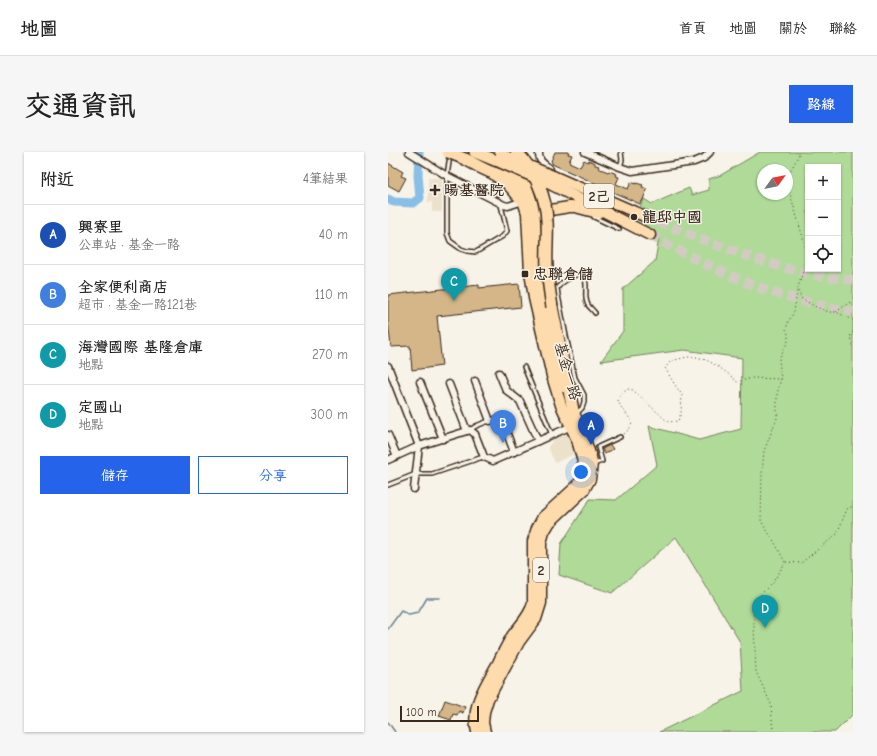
<!DOCTYPE html>
<html lang="zh-TW">
<meta charset="utf-8">
<style>
body{margin:0;font-family:"Comic Neue","LXGW WenKai TC",sans-serif;background:#f6f6f6;color:#222}
.controls{position:absolute;right:12px;top:12px;display:grid;overflow:hidden;border-radius:0px;box-shadow:0 1px 3px #0004}
.controls button{width:36px;height:36px;display:grid;place-items:center;padding:0;border:0;border-bottom:1px solid #e0e0e0;background:#fff;color:#222;font:20px sans-serif}
.compass{position:absolute;left:369px;top:12px;width:36px;height:36px;border-radius:50%;background:#fff;box-shadow:0 1px 3px #0004;rotate:57deg}
.scale{position:absolute;left:12px;bottom:10px;width:79px;box-sizing:border-box;padding-left:4px;border:2px solid #3b2a1e;border-top:0;font-size:11px;line-height:14px;white-space:nowrap;color:#3b2a1e;-webkit-text-stroke:3px #f7f3e8;paint-order:stroke}
.you{position:absolute;left:193px;top:320px;width:14px;height:14px;margin:-10px;border:3px solid #fff;border-radius:50%;background:#1a73e8;box-shadow:0 0 0 6px #1a73e833}
.badge{display:grid;place-items:center;width:26px;height:26px;border-radius:50%;background:#2563eb;color:#fff;font-size:13px;font-weight:700}
.pin{position:absolute;translate:-50% -33px;filter:drop-shadow(0 1px 2px #0008)}
.pin::after{content:'';position:absolute;top:21px;width:14px;height:12px;background:inherit;clip-path:polygon(0 0,100% 0,50% 100%)}
.list{margin:0;padding:0;list-style:none}
h2{display:flex;justify-content:space-between;align-items:center;height:52px;margin:0;padding:0 16px;font-size:17px}
h2 small{font-size:13px;font-weight:400;color:#767676}
.list li{display:grid;grid-template-columns:26px 1fr auto;gap:12px;align-items:center;box-sizing:border-box;height:60px;padding:0 16px;border-top:1px solid #e0e0e0}
.list b{display:block;font-size:15px;white-space:nowrap}
.list p{margin:0;font-size:13px;white-space:nowrap;color:#767676}
.list em{font-size:13px;font-style:normal;color:#767676}
.actions{display:flex;gap:8px;padding:12px 16px}
.actions a{flex:1;padding:9px 0;border:1px solid #2563eb;border-radius:0px;text-align:center;font-size:14px;color:#2563eb}
.actions .main{background:#2563eb;color:#fff}
.icon{flex:none;width:22px;height:22px;fill:none;stroke:currentColor;stroke-width:2;stroke-linecap:round;stroke-linejoin:round}
.map{position:relative;flex:none;width:465px;height:580px;overflow:hidden;border-radius:0px}
header{display:flex;align-items:center;gap:24px;box-sizing:border-box;height:56px;padding:0 20px;background:#fff;border-bottom:1px solid #e0e0e0}
header strong{font-size:19px}
nav{display:flex;gap:22px;margin-inline-start:auto;font-size:14px}
.intro{display:flex;align-items:center;justify-content:space-between;box-sizing:border-box;height:96px;padding:0 24px}
h1{margin:0;font-size:28px}
.button{padding:10px 18px;border-radius:0px;background:#2563eb;color:#fff;font-size:14px;font-weight:700}
main{display:flex;gap:24px;padding:0 24px}
aside{flex:1;background:#fff;border-radius:0px;box-shadow:0 1px 3px #0004}
.map>svg:first-child{display:block}
.built{fill:#ece1cb}
.green{fill:#afda98;stroke:#75825b;fill-rule:evenodd}
.lines{fill:none;stroke-linecap:round;stroke-linejoin:round}
.stream{stroke:#6a8397;stroke-width:1.5}
.river{stroke:#89bfe7;stroke-width:9}
.building{fill:#d4b688;stroke:#3b2a1e}
.primary-tunnel{stroke:#d1cbc0;stroke-width:10;stroke-dasharray:10 5;stroke-linecap:butt}
.service-casing{stroke:#3b2a1e;stroke-width:6}
.minor-casing{stroke:#3b2a1e;stroke-width:9}
.primary-casing{stroke:#3b2a1e;stroke-width:13}
.motorway-casing{stroke:#3b2a1e;stroke-width:14}
.path{stroke:#3b2a1e;stroke-width:1;stroke-dasharray:1 3;stroke-linecap:butt}
.service{stroke:#f7f3e8;stroke-width:3}
.minor{stroke:#f7f3e8;stroke-width:6}
.primary{stroke:#fedbac;stroke-width:10}
.motorway{stroke:#fedbac;stroke-width:11}
.primary-bridge-casing{stroke:#3b2a1e;stroke-width:13;stroke-linecap:butt}
.motorway-bridge-casing{stroke:#3b2a1e;stroke-width:14;stroke-linecap:butt}
.primary-bridge{stroke:#fedbac;stroke-width:10}
.motorway-bridge{stroke:#fedbac;stroke-width:11}
.poi-dot{fill:#3b2a1e;stroke:#f7f3e8;stroke-width:1.5}
.labels{text-anchor:middle;stroke-width:3;stroke-linejoin:round;paint-order:stroke}
.shield{fill:#f7f3e8;stroke:#73665b;stroke-width:1}
.shield-label{font-size:14px;font-weight:bold;fill:#3b2a1e}
.poi-label{font-size:15px;font-weight:bold;fill:#3b2a1e;stroke:#f7f3e8;text-anchor:start}
.street-label{font-size:15px;fill:#3b2a1e;stroke:#f7f3e8}
</style>
<header>
<strong>地圖</strong>
<nav><a>首頁</a><a>地圖</a><a>關於</a><a>聯絡</a></nav>
</header>
<div class="intro"><h1>交通資訊</h1><a class="button">路線</a></div>
<main>
<aside>
<h2>附近<small>4筆結果</small></h2>
<ul class="list">
<li><span class="badge" style="background:#1a4fb4">A</span><div><b>興寮里</b><p>公車站 · 基金一路</p></div><em>40 m</em></li>
<li><span class="badge" style="background:#3f7fe0">B</span><div><b>全家便利商店</b><p>超市 · 基金一路121巷</p></div><em>110 m</em></li>
<li><span class="badge" style="background:#0f9aa8">C</span><div><b>海灣國際 基隆倉庫</b><p>地點</p></div><em>270 m</em></li>
<li><span class="badge" style="background:#0f9aa8">D</span><div><b>定國山</b><p>地點</p></div><em>300 m</em></li>
</ul>
<div class="actions"><a class="main">儲存</a><a>分享</a></div>
</aside>
<div class="map">
<svg width="465" height="580" viewBox="0 0 465 580">
<rect width="100%" height="100%" fill="#f7f3e8"/>
<filter id="ink" filterUnits="userSpaceOnUse"><feTurbulence type="fractalNoise" baseFrequency=".025" numOctaves="2"/><feDisplacementMap in="SourceGraphic" scale="8" xChannelSelector="R" yChannelSelector="G"/><feConvolveMatrix kernelMatrix="1 2 1 2 8 2 1 2 1" color-interpolation-filters="sRGB"/></filter>
<g filter="url(#ink)">
<g class="built">
<path d="M40,26H54V60H44V50H40Z"/>
<path d="M182,280L190,300L167,311L160,295L167,286Z"/>
</g>
<path class="green" d="M372,0H465V562L447,580H271L355,539L352,490L288,385L224,441L171,423L173,392L202,347L228,348L269,313L261,274L311,288L353,277L354,206L296,198L213,209L235,179V137L267,109L271,86L255,75L260,60L251,57L256,47L264,52L301,36L304,43L321,38V27L333,23ZM420,15H450V117H420ZM375,18H399V42H375Z"/>
<g class="lines">
<g class="stream">
<path d="M0,477L13,459L21,463L30,461L39,446H52"/>
<path d="M0,570L7,580"/>
</g>
<path class="river" d="M0,47L6,50L25,51L32,46L30,23L31,0"/>
</g>
<g class="building">
<path d="M167,0H181L180,2L184,3L181,10L192,15L196,8L200,10L201,8L207,11V13L211,14L210,16L220,20L221,19L229,22L228,24L231,25L228,32L240,37L243,30L248,32V31L255,33L254,35L259,37L257,40H258L254,50L253,49L252,52L211,34V33L164,12V10L163,9Z"/>
<path d="M0,11L15,20L13,24L18,26L11,39L0,33Z"/>
<path d="M104,30L115,37L111,45L100,40Z"/>
<path d="M131,132L133,155L49,164L54,214L24,218L22,194L3,195L0,169V143L91,133V136Z"/>
<path d="M222,293L225,297L217,302L214,297Z"/>
<path d="M57,548L77,555L75,561L71,559L69,563L65,562L63,568L51,564Z"/>
</g>
<g class="lines">
<g class="primary-tunnel">
<path d="M256,64C305,84 354,104 405,118C425,123 445,126 465,128"/>
<path d="M262,83C297,102 333,121 370,135C401,146 433,154 465,160"/>
</g>
<g class="service-casing">
<g id="service">
<path d="M62,3L59,24V81L62,89L73,97L79,99L88,100L115,84L119,79L113,53"/>
<path d="M232,15L234,8L233,0"/>
<path d="M206,65L231,77"/>
<path d="M136,215L164,283"/>
<path d="M189,261L194,256L196,250V243L187,226L178,184L170,143L169,136C176,128 184,124 193,121C203,131 194,142 200,153C202,156 205,158 207,161"/>
<path d="M82,278L88,274L111,265L113,266"/>
<path d="M206,312L214,309L210,295L232,285"/>
<path d="M0,333L28,322H44L95,305"/>
</g>
</g>
<g class="minor-casing">
<g id="minor">
<path d="M21,0L59,24L116,53L120,54L135,49"/>
<path d="M151,0C150,17 167,10 161,25"/>
<path d="M197,0L232,15L244,19L306,10L316,6L322,0"/>
<path d="M0,214L31,294L26,337"/>
<path d="M111,221L118,238L132,249L150,289"/>
<path d="M87,229L102,269"/>
<path d="M32,230L55,287"/>
<path d="M61,232L79,279"/>
<path d="M113,266L126,300"/>
<path d="M0,283L9,304"/>
<path d="M0,308L31,294L82,278L87,282L96,305L105,309L186,273"/>
</g>
</g>
<g class="primary-casing">
<g id="primary">
<path d="M132,13L147,60L150,119L154,145L172,222L176,235"/>
<path d="M165,24L256,64"/>
<path d="M162,32L262,83"/>
<path d="M151,60L181,55H187L210,61"/>
<path d="M89,580C82,555 98,532 110,511C114,502 119,493 124,484C132,473 142,464 145,451V389L149,376L155,365L190,333L194,325L196,313L189,288L173,253L164,224L146,146L142,120L139,61L135,49L123,15"/>
<path d="M97,580L95,571L96,560L100,547L131,490L148,467L153,451V391L156,380L162,370L196,338L202,327L204,312L203,305L196,285L184,256"/>
</g>
</g>
<g class="motorway-casing">
<g id="motorway">
<path d="M87,0L109,9"/>
<path d="M77,7C91,14 109,27 125,22"/>
<path d="M107,23L120,32L135,49"/>
<path d="M164,155L186,263"/>
</g>
</g>
<g class="path">
<path d="M410,139L414,147L428,155L441,160H448L465,168"/>
<path d="M448,160L465,148"/>
<path d="M465,180L463,182L462,187L465,188"/>
<path d="M236,282L242,276L244,271C240,262 234,258 230,249L233,242L240,237L245,238L280,270L290,269L293,261L294,243L287,233L277,216L283,209C291,207 300,204 308,205C321,207 341,221 349,230L364,226L393,227"/>
<path d="M397,410L387,391L373,369L374,320L376,299L389,266V242L393,227L391,207L400,189V182L398,177L400,170L406,160L409,139L420,103L401,38L400,24L412,0"/>
<path d="M398,410L413,411L449,382L459,357L465,354"/>
<path d="M385,580L383,552L368,520L365,450L385,430L397,411"/>
</g>
<use href="#service" class="service"/>
<use href="#minor" class="minor"/>
<use href="#primary" class="primary"/>
<use href="#motorway" class="motorway"/>
<g class="primary-bridge-casing">
<g id="primary-bridge">
<path d="M113,2L165,24"/>
<path d="M109,9L162,32"/>
</g>
</g>
<g class="motorway-bridge-casing">
<g id="motorway-bridge">
<path d="M60,0L77,7"/>
<path d="M129,0C146,19 158,43 159,69C160,85 158,100 159,115C160,129 162,142 164,155"/>
</g>
</g>
<use href="#primary-bridge" class="primary-bridge"/>
<use href="#motorway-bridge" class="motorway-bridge"/>
</g>
</g>
<g class="poi-dot">
<path d="M45 32h4v4h4v4h-4v4h-4v-4h-4v-4h4z"/>
<circle cx="246" cy="65" r="4"/>
<rect x="133" y="118" width="8" height="8" rx="2"/>
</g>
<g class="labels">
<g class="shield">
<rect x="196" y="32" width="30" height="24" rx="3"/>
<rect x="145" y="406" width="16" height="24" rx="3"/>
</g>
<g class="shield-label">
<text x="211" y="49">2己</text>
<text x="153" y="423">2</text>
</g>
<g class="poi-label">
<text x="56" y="43">暘基醫院</text>
<text x="254" y="70">龍邸中國</text>
<text x="145" y="127">忠聯倉儲</text>
</g>
<g class="street-label">
<text transform="translate(180 219) rotate(74)" y="5">基金一路</text>
</g>
</g>
</svg>
<div class="controls">
<button>+</button>
<button>−</button>
<button><svg class="icon" aria-label="locate" viewBox="0 0 24 24"><circle cx="12" cy="12" r="6"/><path d="M12 2v4M12 18v4M2 12h4M18 12h4"/></svg></button>
</div>
<svg class="compass" viewBox="-18 -18 36 36"><path d="M0-13l5 13h-10z" fill="#e53935"/><path d="M0 13l5-13h-10z" fill="#767676"/></svg>
<div class="scale">100 m</div>
<div class="you"></div>
<div class="pin badge" style="left:203px;top:293px;background:#1a4fb4">A</div>
<div class="pin badge" style="left:115px;top:291px;background:#3f7fe0">B</div>
<div class="pin badge" style="left:66px;top:149px;background:#0f9aa8">C</div>
<div class="pin badge" style="left:377px;top:476px;background:#0f9aa8">D</div>
</div>
</main>
